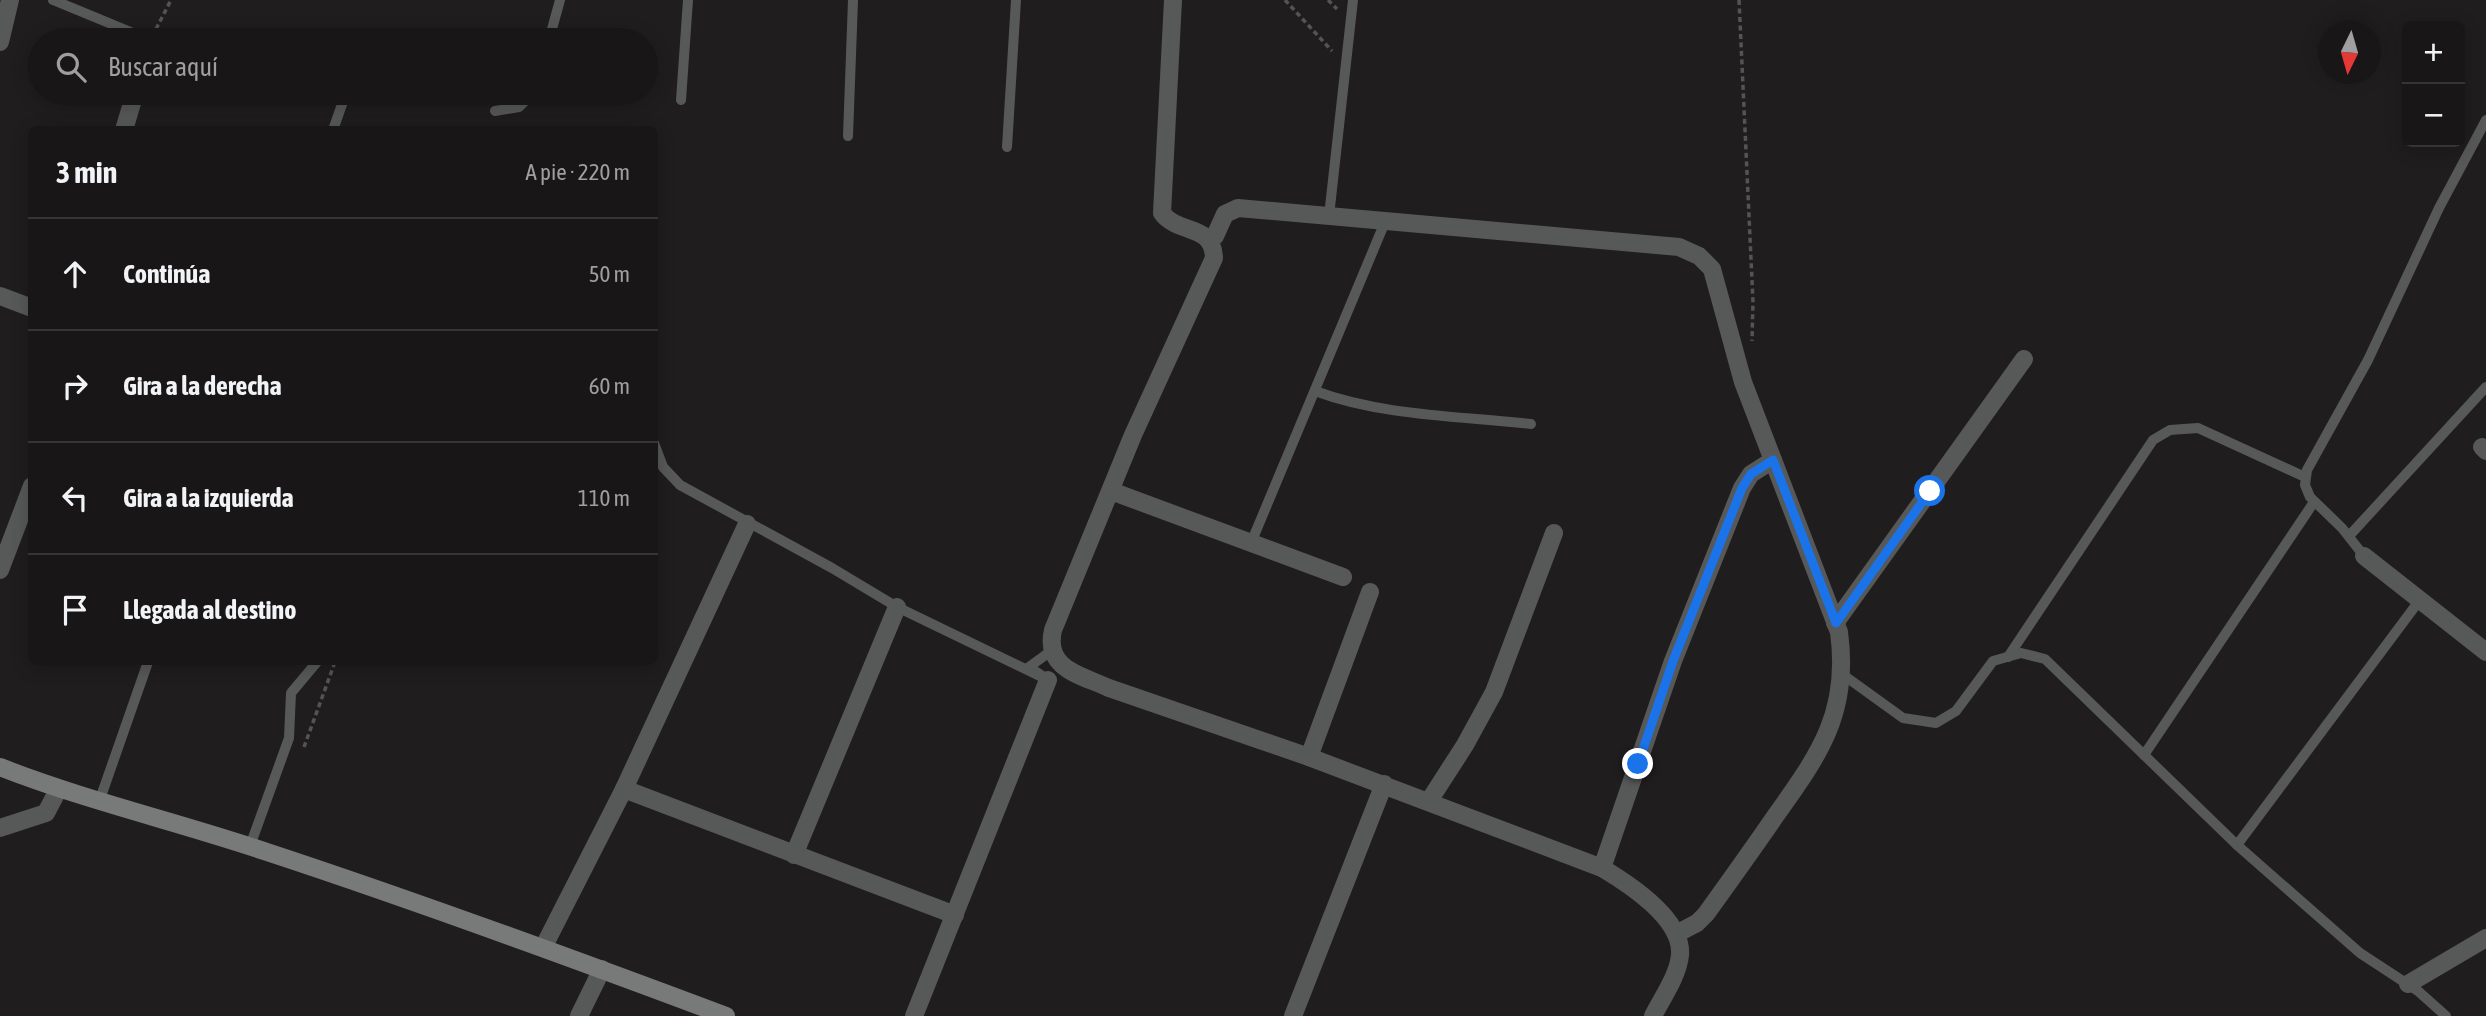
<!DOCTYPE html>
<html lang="es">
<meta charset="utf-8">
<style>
body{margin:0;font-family:"Asap Condensed",sans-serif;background:#211f1f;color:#f1f3f6}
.controls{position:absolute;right:21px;top:21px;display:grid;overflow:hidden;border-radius:10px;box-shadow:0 4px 18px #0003}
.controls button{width:63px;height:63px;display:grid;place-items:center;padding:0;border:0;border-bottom:2px solid #363535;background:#181616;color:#f1f3f6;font:35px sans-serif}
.compass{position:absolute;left:2318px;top:21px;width:63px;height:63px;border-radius:50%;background:#181616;box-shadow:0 4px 18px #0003;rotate:185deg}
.stop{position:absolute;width:21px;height:21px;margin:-16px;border:5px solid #1a73e8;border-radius:50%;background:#fff}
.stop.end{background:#1a73e8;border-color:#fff;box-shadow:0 2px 7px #0008}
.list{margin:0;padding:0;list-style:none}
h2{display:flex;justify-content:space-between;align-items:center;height:91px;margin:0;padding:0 28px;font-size:30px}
h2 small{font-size:23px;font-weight:400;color:#9f9fa1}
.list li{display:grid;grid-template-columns:46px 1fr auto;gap:21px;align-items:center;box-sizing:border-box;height:112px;padding:0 28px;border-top:2px solid #363535}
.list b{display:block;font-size:26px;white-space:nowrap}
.list em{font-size:23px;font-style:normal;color:#9f9fa1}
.icon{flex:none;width:38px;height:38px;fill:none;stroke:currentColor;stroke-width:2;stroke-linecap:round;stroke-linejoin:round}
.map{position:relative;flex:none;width:2486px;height:1016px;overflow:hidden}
.search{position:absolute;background:#181616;box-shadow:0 4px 18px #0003;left:28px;top:28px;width:630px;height:77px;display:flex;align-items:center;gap:18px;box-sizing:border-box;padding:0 24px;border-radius:38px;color:#9f9fa1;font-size:26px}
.panel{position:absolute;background:#181616;box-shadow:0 4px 18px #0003;left:28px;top:126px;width:630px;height:539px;border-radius:10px}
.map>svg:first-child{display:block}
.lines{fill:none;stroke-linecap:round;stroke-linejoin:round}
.path{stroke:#565354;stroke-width:3.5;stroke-dasharray:5 3.5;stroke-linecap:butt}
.lane{stroke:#575958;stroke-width:10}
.street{stroke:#575958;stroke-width:18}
.secondary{stroke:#777a79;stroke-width:18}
.route{stroke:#1a73e8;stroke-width:9}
</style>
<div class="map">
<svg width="2486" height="1016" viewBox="0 0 2486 1016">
<rect width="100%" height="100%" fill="#201d1e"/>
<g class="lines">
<g class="path">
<path d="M1285,0L1332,51"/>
<path d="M1328,0L1337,9"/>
<path d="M1739,0L1753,302L1752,341"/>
<path d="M156,29L171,0"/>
<path d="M304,747L335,662"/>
</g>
<g class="lane">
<path d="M53,0L150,40"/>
<path d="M365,40L366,35"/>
<path d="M549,40L560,0"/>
<path d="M681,100L688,0"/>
<path d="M495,111L519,107L533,93"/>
<path d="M333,130L346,93"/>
<path d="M848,136L853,0"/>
<path d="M1007,147L1016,0"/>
<path d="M1329,216L1353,0"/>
<path d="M1315,391C1382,416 1460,416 1531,424"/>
<path d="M654,443L663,467L680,485L832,568L897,607L1048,680L1029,667L1051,651"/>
<path d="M2349,536L2486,387"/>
<path d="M1251,543L1385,222"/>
<path d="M2364,556L2342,528L2310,497L2305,485L2307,470L2368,360L2439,208L2486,120"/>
<path d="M2008,657L2153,440L2170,430L2198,428L2305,477"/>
<path d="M1842,674L1903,718L1936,723L1956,711L1993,661L2021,653L2045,659L2237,845L2360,953L2418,991L2446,1016"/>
<path d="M2144,755L2314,502"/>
<path d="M99,802L148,662"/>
<path d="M2237,845L2419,601"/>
<path d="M250,846L289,738L291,693L317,662"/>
</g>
<g class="street">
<path d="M1173,0L1162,213C1178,235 1213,223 1214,258L1133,435L1053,630C1044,669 1081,675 1109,688L1309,757L1602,868C1629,884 1683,919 1680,955C1678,976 1662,998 1653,1016"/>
<path d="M0,42L10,0"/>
<path d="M124,130L135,93"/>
<path d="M1210,241L1215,236L1225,214L1238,208L1679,247L1699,256L1712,269L1743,382L1839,632C1850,713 1819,755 1774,818C1752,850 1729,882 1706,914L1697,923L1676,934"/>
<path d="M0,296L32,308"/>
<path d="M2482,447L2486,451"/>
<path d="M1111,491L1343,577"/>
<path d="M2364,556L2486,652"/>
<path d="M0,570L32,486"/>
<path d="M1835,623L2024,359"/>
<path d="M1309,757L1370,592"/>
<path d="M624,789L955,915"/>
<path d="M1429,801L1465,745L1494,692L1554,533"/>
<path d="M0,828L46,813L58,790"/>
<path d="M794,855L897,607"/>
<path d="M1602,868L1673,661L1742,488L1751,474L1773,460"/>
<path d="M544,946L624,789L747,524"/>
<path d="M2408,984L2486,938"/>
<path d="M579,1016L602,969"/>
<path d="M914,1016L1048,680"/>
<path d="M1293,1016L1384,784"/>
</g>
<path class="secondary" d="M0,767C87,801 178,822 267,852C422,903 574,959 726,1016"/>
</g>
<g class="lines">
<path class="route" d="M1638,764L1673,661L1742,488L1751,474L1773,460L1836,623L1930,491"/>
</g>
</svg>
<div class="controls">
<button>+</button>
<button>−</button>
</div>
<svg class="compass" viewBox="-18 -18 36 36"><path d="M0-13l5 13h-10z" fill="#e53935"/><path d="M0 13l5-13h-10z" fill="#9f9fa1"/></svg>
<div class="stop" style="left:1930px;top:491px"></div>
<div class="stop end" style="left:1638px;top:764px"></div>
<div class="search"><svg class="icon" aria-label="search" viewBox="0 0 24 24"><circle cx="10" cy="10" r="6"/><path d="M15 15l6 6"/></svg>Buscar aquí</div>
<section class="panel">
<h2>3 min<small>A pie · 220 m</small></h2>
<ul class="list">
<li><svg class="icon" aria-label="ahead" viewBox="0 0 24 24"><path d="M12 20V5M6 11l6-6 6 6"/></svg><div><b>Continúa</b></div><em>50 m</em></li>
<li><svg class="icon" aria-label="right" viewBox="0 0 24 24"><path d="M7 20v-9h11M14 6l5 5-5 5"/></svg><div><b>Gira a la derecha</b></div><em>60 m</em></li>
<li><svg class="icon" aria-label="left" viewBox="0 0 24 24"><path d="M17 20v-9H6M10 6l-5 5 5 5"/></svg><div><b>Gira a la izquierda</b></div><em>110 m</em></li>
<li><svg class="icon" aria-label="arrive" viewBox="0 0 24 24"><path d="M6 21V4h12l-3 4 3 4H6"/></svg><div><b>Llegada al destino</b></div></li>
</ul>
</section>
</div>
